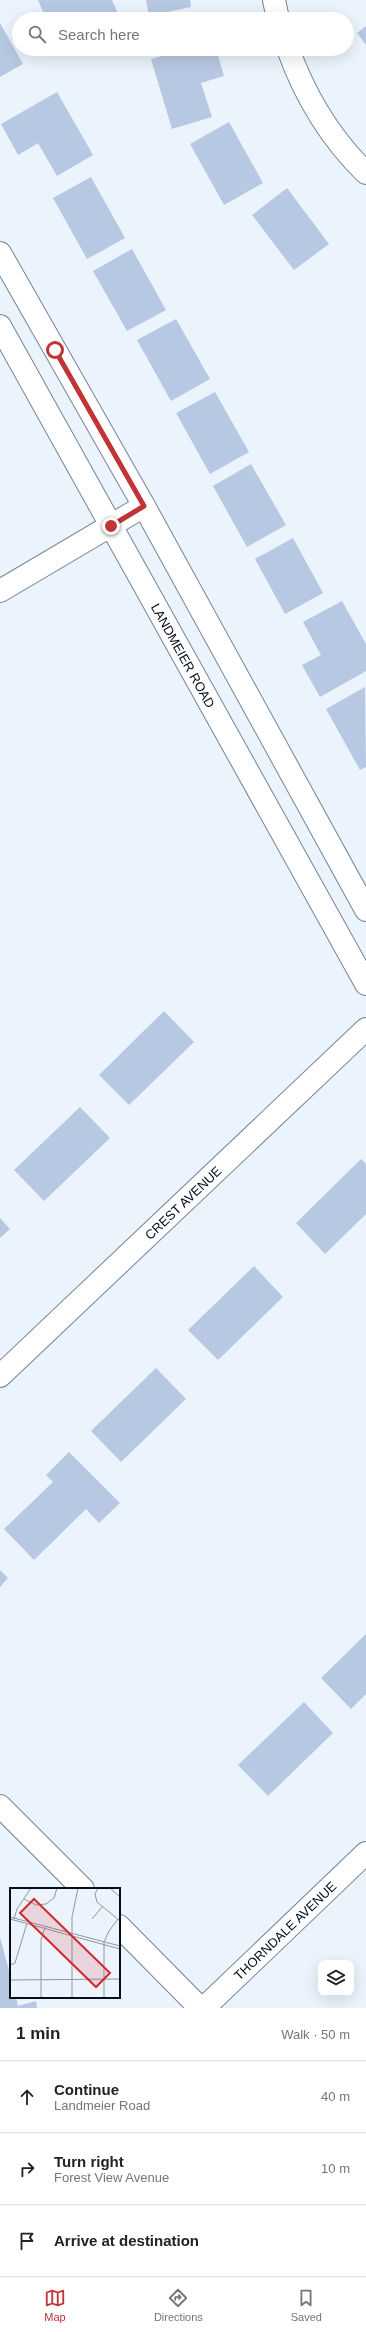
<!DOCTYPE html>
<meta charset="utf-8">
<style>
body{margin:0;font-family:Arial,sans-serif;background:#f2f2f2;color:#222}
.controls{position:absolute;right:12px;bottom:12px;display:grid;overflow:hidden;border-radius:8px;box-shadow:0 4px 16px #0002}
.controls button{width:36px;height:36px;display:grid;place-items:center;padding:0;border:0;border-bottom:1px solid #e0e0e0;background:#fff;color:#222;font:20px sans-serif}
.stop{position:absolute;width:12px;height:12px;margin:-9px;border:3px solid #c23338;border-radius:50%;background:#fff}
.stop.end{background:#c23338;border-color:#fff;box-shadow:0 1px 4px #0008}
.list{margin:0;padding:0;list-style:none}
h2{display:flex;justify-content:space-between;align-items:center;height:52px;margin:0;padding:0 16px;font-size:17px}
h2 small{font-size:13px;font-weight:400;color:#767676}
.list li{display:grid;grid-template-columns:26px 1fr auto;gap:12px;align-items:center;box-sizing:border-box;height:72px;padding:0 16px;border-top:1px solid #e0e0e0}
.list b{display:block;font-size:15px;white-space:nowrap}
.list p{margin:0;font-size:13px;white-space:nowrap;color:#767676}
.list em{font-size:13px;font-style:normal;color:#767676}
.icon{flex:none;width:22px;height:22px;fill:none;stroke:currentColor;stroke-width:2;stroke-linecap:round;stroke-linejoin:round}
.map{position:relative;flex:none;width:366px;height:2008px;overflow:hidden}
.search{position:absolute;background:#fff;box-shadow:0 4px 16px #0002;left:12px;right:12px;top:12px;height:44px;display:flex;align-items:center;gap:10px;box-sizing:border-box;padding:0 14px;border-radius:22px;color:#767676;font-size:15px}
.sheet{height:268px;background:#fff}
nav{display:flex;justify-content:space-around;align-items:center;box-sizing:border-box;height:56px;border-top:1px solid #e0e0e0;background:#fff;font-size:11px;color:#767676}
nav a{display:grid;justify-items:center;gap:2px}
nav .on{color:#c23338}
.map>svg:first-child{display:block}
.building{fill:#b7c9e2}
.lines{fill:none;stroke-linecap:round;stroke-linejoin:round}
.minor-casing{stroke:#73839b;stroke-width:24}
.tertiary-casing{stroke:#73839b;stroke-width:24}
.minor{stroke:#fff;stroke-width:22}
.tertiary{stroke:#fff;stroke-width:22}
.route{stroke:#c23338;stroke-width:5}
.labels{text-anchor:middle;stroke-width:3;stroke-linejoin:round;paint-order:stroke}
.street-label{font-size:13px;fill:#070d15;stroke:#fff}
.inset-road{fill:none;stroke:#9097a0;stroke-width:1}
.view{fill:#d62828;fill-opacity:0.15;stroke:#d62828;stroke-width:2}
.inset-edge{fill:none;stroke:#070d15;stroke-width:2}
</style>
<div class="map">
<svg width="366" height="2008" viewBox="0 0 366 2008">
<rect width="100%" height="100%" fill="#ebf3fd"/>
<g class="building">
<path d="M38,0H112L120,18L46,19Z"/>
<path d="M146,0H190L191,7L149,16Z"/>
<path d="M0,23L23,64L0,77Z"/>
<path d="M366,26V45L357,33Z"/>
<path d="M187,49H216L224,76L201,83L212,117L172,129L151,59Z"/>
<path d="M57,92L93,155L57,176L38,143L18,155L1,124Z"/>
<path d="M229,122L263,183L224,205L190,144Z"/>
<path d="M91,177L125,238L87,259L53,198Z"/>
<path d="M287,188L329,244L294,270L252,215Z"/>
<path d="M132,249L166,310L127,331L93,271Z"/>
<path d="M176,319L210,379L171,401L137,340Z"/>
<path d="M215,392L249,452L210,474L176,413Z"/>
<path d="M251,464L286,525L247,547L213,486Z"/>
<path d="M293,538L323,593L285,614L255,559Z"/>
<path d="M342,601L366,644V671L320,697L302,665L321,655L303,622Z"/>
<path d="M365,687L366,767L360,770L326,709Z"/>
<path d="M164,1011L194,1042L129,1105L99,1075Z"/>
<path d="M80,1107L110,1138L44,1201L14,1170Z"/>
<path d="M361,1159L366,1164V1214L325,1254L296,1223Z"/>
<path d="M0,1218L10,1229L0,1238Z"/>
<path d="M254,1266L283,1297L218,1360L188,1330Z"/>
<path d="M156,1368L186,1399L121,1462L91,1431Z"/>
<path d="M69,1452L120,1503L99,1523L86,1509L34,1560L4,1529L53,1482L46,1475Z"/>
<path d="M0,1570L8,1578L0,1587Z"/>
<path d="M366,1634V1694L351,1709L321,1678Z"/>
<path d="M304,1702L333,1733L268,1796L238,1765Z"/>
<path d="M0,1937L11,1978V1997H16L18,2006L36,2001L37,2008H0Z"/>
</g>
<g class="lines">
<g class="minor-casing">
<g id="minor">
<path d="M274,0L278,19"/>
<path d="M288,49C305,96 330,138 366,173"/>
<path d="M0,591L144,506"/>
<path id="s1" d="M0,1376L366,1029"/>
<path d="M0,1806L83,1889"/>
<path d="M119,1926L200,2008"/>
<path id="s2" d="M204,2008L366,1853"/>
</g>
</g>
<g class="tertiary-casing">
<g id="tertiary">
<path d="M0,253L144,506L366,910"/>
<path id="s3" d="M0,326L366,984"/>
</g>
</g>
<use href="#minor" class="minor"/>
<use href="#tertiary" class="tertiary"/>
</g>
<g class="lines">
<path class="route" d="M55,350L144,506L111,526"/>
</g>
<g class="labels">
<g class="street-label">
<text dy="5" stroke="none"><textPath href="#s3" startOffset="377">LANDMEIER ROAD</textPath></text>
<text dy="5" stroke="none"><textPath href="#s1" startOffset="252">CREST AVENUE</textPath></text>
<text dy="5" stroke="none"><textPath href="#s2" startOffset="112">THORNDALE AVENUE</textPath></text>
</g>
</g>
<g transform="translate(10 1888)">
<rect width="110" height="110" fill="#ebf3fd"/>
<path class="inset-road" d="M88,0L85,6L87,14L110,33M100,0L110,9M14,11L26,17L36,16L44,10L47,0M0,29L110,58M0,31L110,61M4,31L7,21L21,0M82,31L92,19M0,77L5,75L17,35M0,92L110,91M31,110V52L35,39M62,110V29L68,0M94,110V54L99,43L108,31"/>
<path class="view" d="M24,11L100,85L86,99L10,25Z"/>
<rect width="110" height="110" class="inset-edge"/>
</g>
</svg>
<div class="controls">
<button><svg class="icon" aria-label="layers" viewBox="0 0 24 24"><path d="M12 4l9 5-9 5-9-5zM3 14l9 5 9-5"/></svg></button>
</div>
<div class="stop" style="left:55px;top:350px"></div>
<div class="stop end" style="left:111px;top:526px"></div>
<div class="search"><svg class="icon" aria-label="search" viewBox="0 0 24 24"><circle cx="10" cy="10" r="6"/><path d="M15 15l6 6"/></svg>Search here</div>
</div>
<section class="sheet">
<h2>1 min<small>Walk · 50 m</small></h2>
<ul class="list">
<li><svg class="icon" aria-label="ahead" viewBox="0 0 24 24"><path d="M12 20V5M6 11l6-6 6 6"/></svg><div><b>Continue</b><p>Landmeier Road</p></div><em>40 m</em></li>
<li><svg class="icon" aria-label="right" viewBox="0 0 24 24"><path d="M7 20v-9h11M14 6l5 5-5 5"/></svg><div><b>Turn right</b><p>Forest View Avenue</p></div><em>10 m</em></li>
<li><svg class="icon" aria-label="arrive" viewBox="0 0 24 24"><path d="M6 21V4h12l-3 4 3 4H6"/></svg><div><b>Arrive at destination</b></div></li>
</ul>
</section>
<nav>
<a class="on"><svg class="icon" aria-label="map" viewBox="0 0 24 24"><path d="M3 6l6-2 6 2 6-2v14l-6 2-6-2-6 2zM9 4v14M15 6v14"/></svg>Map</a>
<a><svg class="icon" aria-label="directions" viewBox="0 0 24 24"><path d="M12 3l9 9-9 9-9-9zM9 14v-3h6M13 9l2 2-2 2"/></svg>Directions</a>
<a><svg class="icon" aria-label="saved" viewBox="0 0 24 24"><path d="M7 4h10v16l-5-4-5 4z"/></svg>Saved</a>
</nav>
